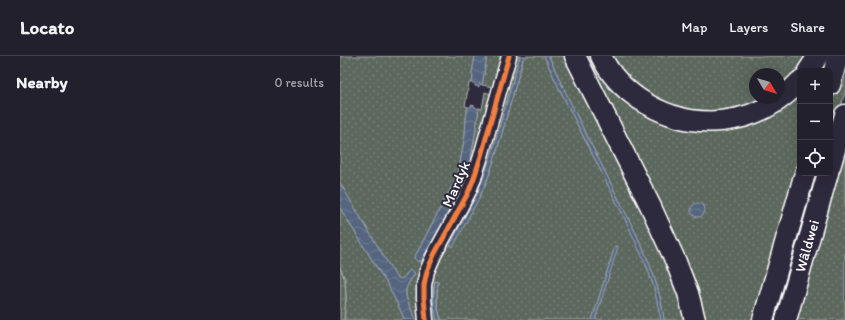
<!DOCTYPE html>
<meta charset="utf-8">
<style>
body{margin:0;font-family:Itim,sans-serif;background:#2f2d3a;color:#f1f3f6}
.controls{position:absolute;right:12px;top:12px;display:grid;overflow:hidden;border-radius:6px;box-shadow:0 4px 16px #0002}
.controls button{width:36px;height:36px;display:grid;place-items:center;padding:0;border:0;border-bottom:1px solid #403e4a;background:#23202e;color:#f1f3f6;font:20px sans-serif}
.compass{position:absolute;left:409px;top:12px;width:36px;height:36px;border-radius:50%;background:#23202e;box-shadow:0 4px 16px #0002;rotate:128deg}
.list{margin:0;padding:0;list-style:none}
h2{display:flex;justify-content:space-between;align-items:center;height:52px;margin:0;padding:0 16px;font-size:17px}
h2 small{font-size:13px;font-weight:400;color:#a3a3aa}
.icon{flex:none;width:22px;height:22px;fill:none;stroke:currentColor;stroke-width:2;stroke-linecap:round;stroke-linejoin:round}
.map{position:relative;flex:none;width:505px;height:264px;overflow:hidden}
header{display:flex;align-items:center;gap:24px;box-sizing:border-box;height:56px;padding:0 20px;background:#23202e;border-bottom:1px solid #403e4a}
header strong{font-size:19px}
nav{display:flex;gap:22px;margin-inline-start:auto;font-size:14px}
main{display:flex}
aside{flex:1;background:#23202e}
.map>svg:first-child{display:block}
.grass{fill:url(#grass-dots);stroke:#aeb4ae}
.wetland{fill:url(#wetland-marsh);stroke:#aeb4ae}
.water{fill:url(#water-waves);stroke:#98a3b2}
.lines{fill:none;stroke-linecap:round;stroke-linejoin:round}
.minor-casing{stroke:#fff;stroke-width:17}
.highway-casing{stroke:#fff;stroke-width:23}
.minor{stroke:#2f2a3d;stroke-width:14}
.highway{stroke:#2f2a3d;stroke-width:20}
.cycleway-casing{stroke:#2f2a3d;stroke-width:8}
.cycleway{stroke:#f27e40;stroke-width:5}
.labels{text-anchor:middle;stroke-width:4;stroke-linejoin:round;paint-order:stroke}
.street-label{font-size:15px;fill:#fff;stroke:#2f2a3d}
</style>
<header>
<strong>Locato</strong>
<nav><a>Map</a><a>Layers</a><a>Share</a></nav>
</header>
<main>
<aside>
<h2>Nearby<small>0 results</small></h2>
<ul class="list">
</ul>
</aside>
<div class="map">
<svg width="505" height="264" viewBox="0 0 505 264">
<defs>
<pattern id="grass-dots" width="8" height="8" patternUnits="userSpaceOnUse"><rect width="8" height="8" fill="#5c685d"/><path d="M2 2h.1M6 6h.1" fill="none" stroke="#747f75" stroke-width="1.8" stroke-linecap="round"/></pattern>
<pattern id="wetland-marsh" width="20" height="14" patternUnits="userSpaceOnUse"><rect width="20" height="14" fill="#5c685d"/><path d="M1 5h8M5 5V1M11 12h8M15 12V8" fill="none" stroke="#747f75"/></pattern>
<pattern id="water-waves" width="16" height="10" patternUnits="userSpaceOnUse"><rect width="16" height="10" fill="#54657f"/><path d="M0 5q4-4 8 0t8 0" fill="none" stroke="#6e7c92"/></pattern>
</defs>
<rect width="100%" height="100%" fill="#2f2a3d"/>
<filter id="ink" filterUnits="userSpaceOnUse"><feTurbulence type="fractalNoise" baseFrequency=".025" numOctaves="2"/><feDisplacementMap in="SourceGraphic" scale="8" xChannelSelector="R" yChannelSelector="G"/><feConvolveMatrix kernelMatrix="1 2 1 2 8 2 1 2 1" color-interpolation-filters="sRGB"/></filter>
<g filter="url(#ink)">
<g class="grass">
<path d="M0,0H135L132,17L133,20L132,27H129L125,50L128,51L126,63L125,79L118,119L74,202L77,205H81L119,136L125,123L129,111L134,85L139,52L142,53L145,36L151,38L155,42L139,99L92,198L84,264H76C73,256 65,244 66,235C66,230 72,222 75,218L74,216L70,214L64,221L61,224L56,221L0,127Z"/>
<path d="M147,0H167L154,31L142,29Z"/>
<path d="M173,0H180L152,97L144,120L137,138L110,189L113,190L140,140L148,122L156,98L184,0H204C225,46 249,91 272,137C292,177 315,218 321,264H255L277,191L275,190L252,264H101C97,250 96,240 98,226L95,225C92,239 93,251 97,264H89L87,230L130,138Z"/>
<path d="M209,0H231L306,151L351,264H324C319,220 298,181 278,142C255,95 230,49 209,0Z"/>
<path d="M240,0H257L260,6L352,68L460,31V98L412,264H359Z"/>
<path d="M267,0H473L439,39V18H415V42H434L377,61L309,44Z"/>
<path d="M505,3V37L490,88V55Z"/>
<path d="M505,89V264H454Z"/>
<path d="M472,117H482L439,264H430Z"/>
<path d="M0,152L49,231L65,264H4L6,242L5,224L0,211Z"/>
</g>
<path class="wetland" d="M0,211L5,224L6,242L4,264H0Z"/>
<g class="water">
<path d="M135,0H147L142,29L139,28V31L135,30V27H132L133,20L132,17Z"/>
<path d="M180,0H184L156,98L148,122L140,140L113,191L110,189L137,138L144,120L152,97Z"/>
<path d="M204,0H209C230,49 255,95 278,142C298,181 319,220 324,264H321L314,232L307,211L285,163L218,30Z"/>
<path d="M131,49L135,50V52H139L134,85L129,111L125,123L120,136L81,205H77L74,202L118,119L125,79L126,63L128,51H131Z"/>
<path d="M0,127L56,221L61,223L64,221L70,214L74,216L75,217C72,222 67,228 66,234C64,242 73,256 76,264H65L49,231L0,152Z"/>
<circle cx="358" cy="154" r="7"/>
<path d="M275,190L278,191L255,264H252Z"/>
<path d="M95,225L98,226C96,240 96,250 101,264H97C93,249 93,241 95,225Z"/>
</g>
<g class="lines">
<g class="minor-casing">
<path id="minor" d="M86,264L84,242V229L87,215L94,199L128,137L134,122L141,100L169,0"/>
</g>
<g class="highway-casing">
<g id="highway">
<path d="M235,0L310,149L336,206L348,237L355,264"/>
<path d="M261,0C269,17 283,32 299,43C351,78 417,72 460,25"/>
<path d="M468,15L478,0"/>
<path d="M490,29L498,0"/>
<path d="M490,111L505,59"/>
<path d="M423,264L465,117"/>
<path d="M446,264L488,117"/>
</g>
</g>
<use href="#minor" class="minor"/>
<use href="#highway" class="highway"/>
<g class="cycleway-casing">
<path id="cycleway" d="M86,264L84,242V229L87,215L94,199L128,137L134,122L141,100L169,0"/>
</g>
<use href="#cycleway" class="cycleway"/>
</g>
</g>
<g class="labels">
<g class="street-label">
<text transform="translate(116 128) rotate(-66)" y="5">Mardyk</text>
<text transform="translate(467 190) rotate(-74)" y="5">Wâldwei</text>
</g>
</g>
</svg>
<div class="controls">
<button>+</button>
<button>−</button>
<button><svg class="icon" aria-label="locate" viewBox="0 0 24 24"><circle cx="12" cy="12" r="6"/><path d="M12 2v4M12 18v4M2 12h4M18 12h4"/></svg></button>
</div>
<svg class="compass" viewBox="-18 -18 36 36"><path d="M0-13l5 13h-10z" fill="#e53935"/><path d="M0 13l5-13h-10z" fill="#a3a3aa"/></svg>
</div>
</main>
